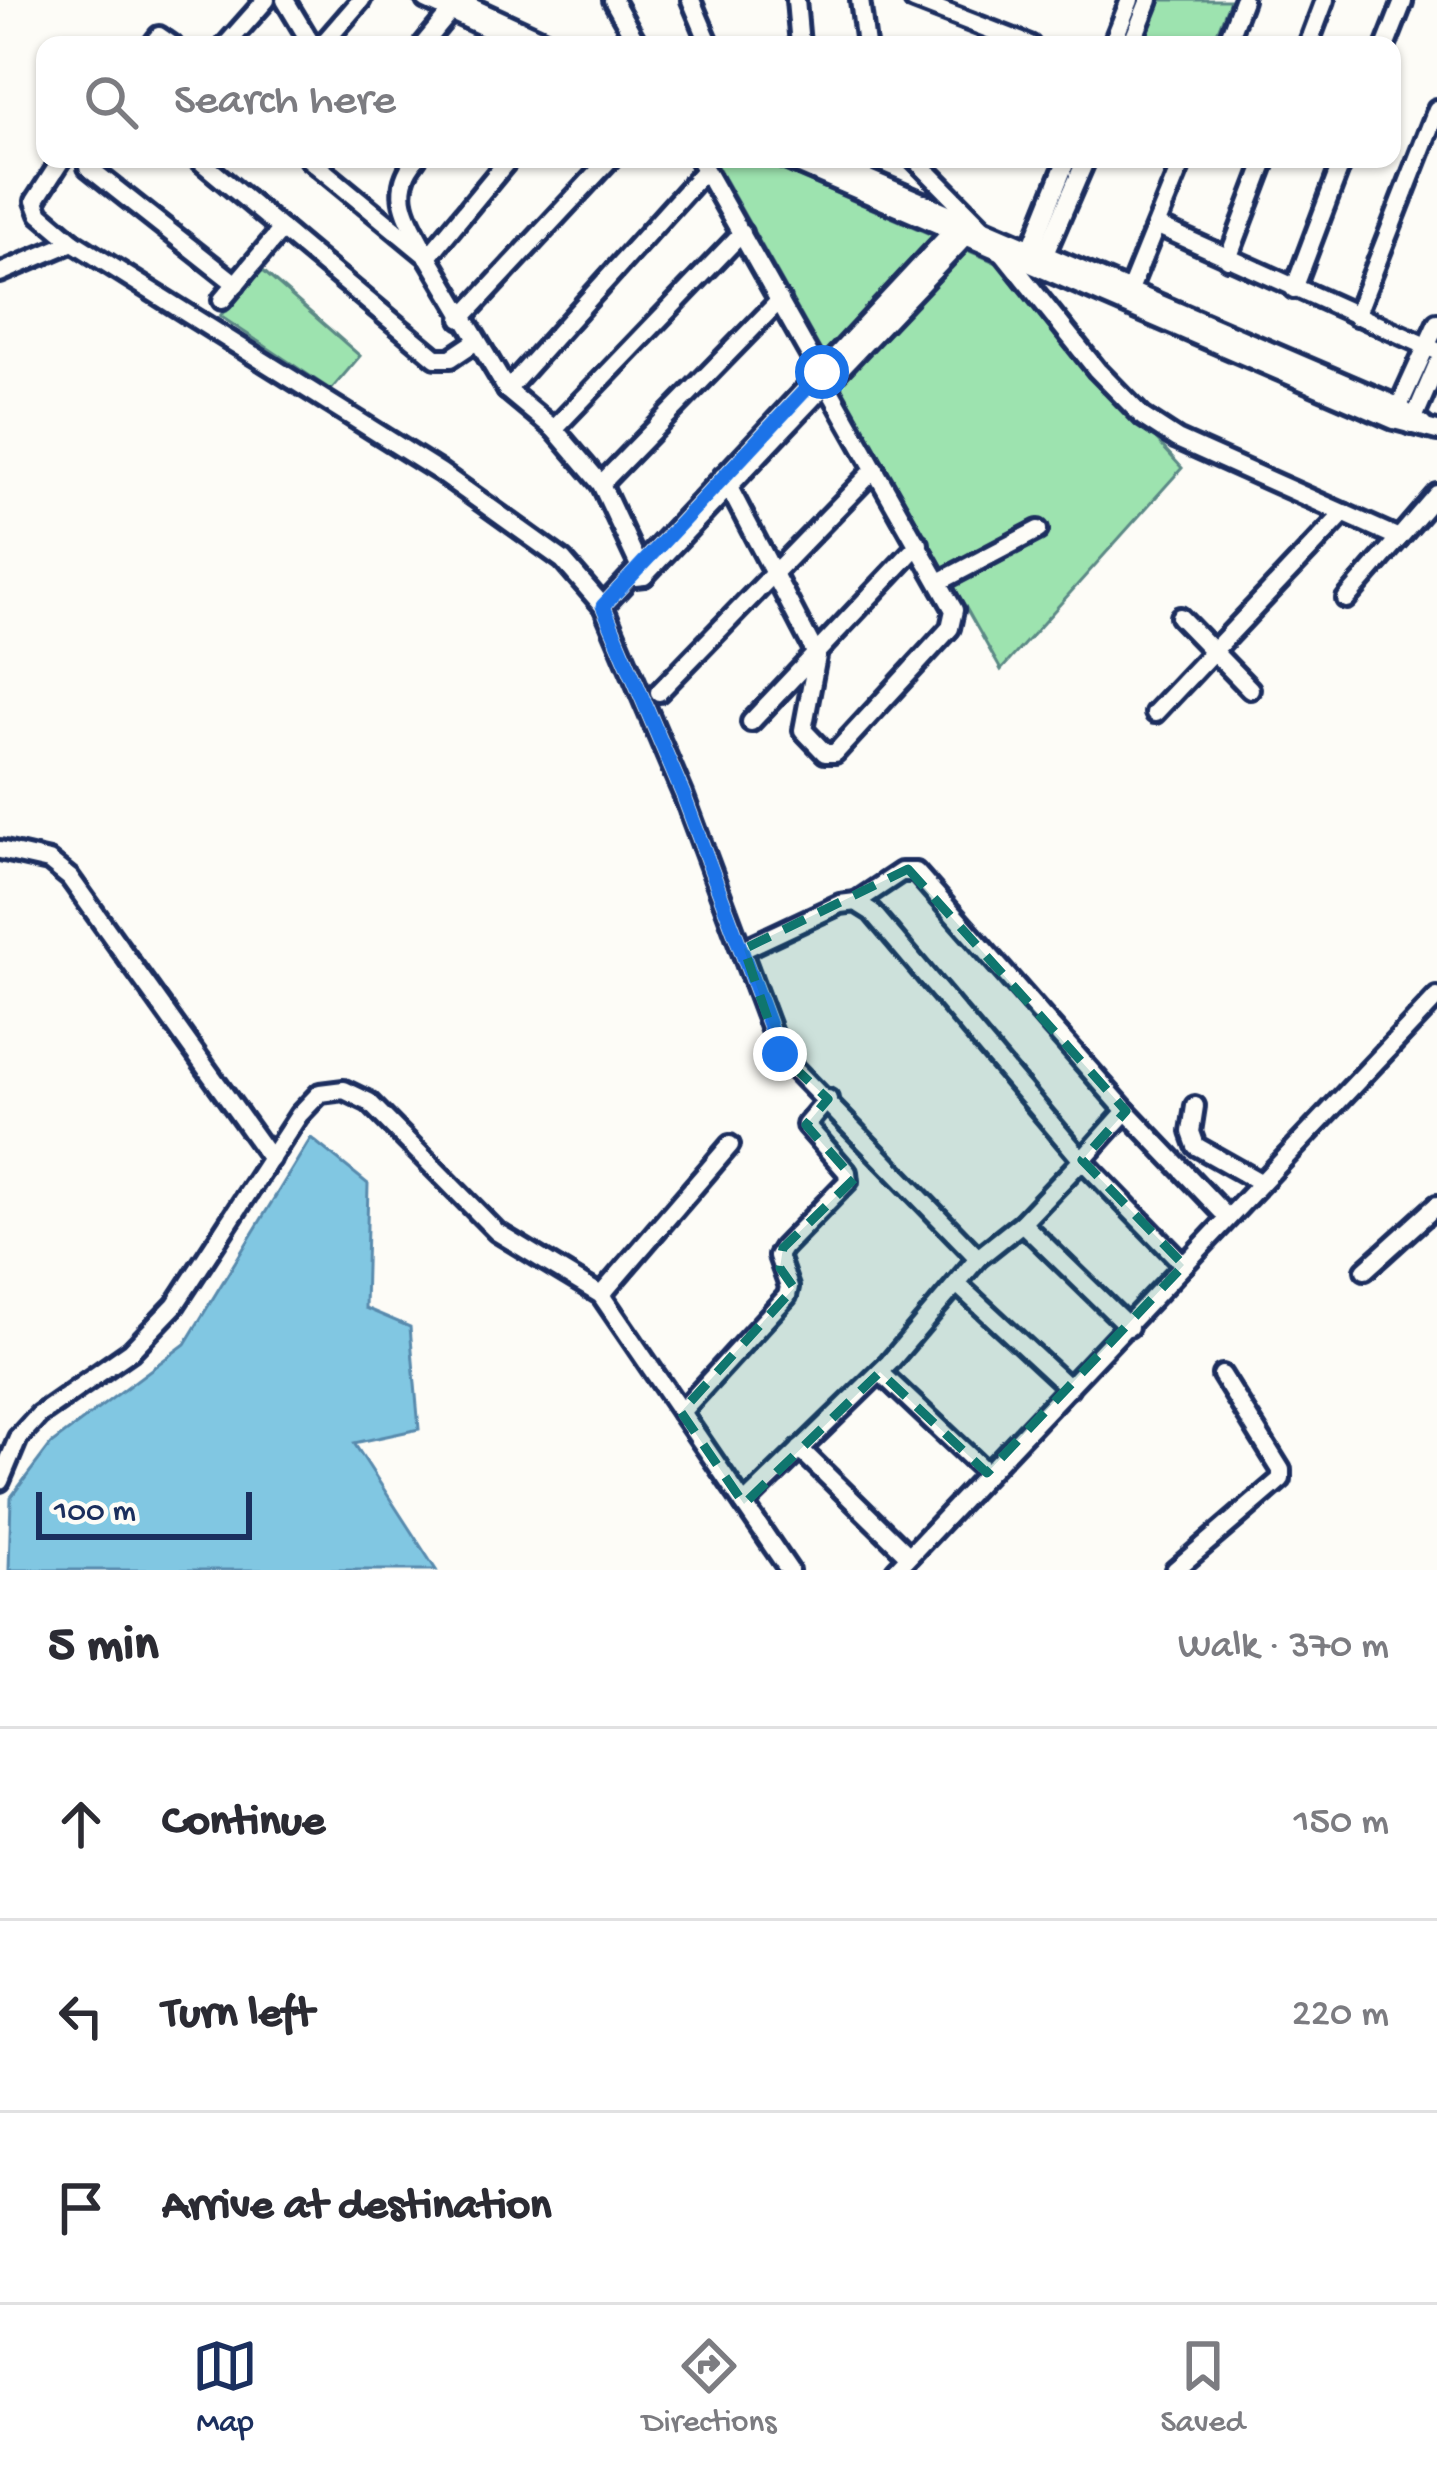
<!DOCTYPE html>
<meta charset="utf-8">
<style>
body{margin:0;font-family:"Gochi Hand",sans-serif;background:#f2f2f3;color:#2b2b33}
.scale{position:absolute;left:36px;bottom:30px;width:216px;box-sizing:border-box;padding-left:12px;border:6px solid #1b2f5e;border-top:0;font-size:33px;line-height:42px;white-space:nowrap;color:#1b2f5e;-webkit-text-stroke:9px #fdfcf7;paint-order:stroke}
.stop{position:absolute;width:36px;height:36px;margin:-27px;border:9px solid #1a73e8;border-radius:50%;background:#fff}
.stop.end{background:#1a73e8;border-color:#fff;box-shadow:0 3px 12px #0008}
.list{margin:0;padding:0;list-style:none}
h2{display:flex;justify-content:space-between;align-items:center;height:156px;margin:0;padding:0 48px;font-size:51px}
h2 small{font-size:39px;font-weight:400;color:#7c7c81}
.list li{display:grid;grid-template-columns:78px 1fr auto;gap:36px;align-items:center;box-sizing:border-box;height:192px;padding:0 48px;border-top:3px solid #e1e1e2}
.list b{display:block;font-size:45px;white-space:nowrap}
.list em{font-size:39px;font-style:normal;color:#7c7c81}
.icon{flex:none;width:66px;height:66px;fill:none;stroke:currentColor;stroke-width:2;stroke-linecap:round;stroke-linejoin:round}
.map{position:relative;flex:none;width:1437px;height:1570px;overflow:hidden}
.search{position:absolute;background:#fff;box-shadow:0 3px 9px #0004;left:36px;right:36px;top:36px;height:132px;display:flex;align-items:center;gap:30px;box-sizing:border-box;padding:0 42px;border-radius:24px;color:#7c7c81;font-size:45px}
.sheet{height:732px;background:#fff}
nav{display:flex;justify-content:space-around;align-items:center;box-sizing:border-box;height:168px;border-top:3px solid #e1e1e2;background:#fff;font-size:33px;color:#7c7c81}
nav a{display:grid;justify-items:center;gap:6px}
nav .on{color:#1b2f5e}
.map>svg:first-child{display:block}
.green{fill:#9de3af;stroke:#5c8986;stroke-width:3}
.water{fill:#81c7e2;stroke:#588aad;stroke-width:3}
.lines{fill:none;stroke-linecap:round;stroke-linejoin:round}
.minor-casing{stroke:#1b2f5e;stroke-width:26}
.minor{stroke:#fdfcf7;stroke-width:16}
.route{stroke:#1a73e8;stroke-width:15}
.marked{fill:#0f766e;fill-opacity:0.2;stroke:#0f766e;stroke-width:9;stroke-dasharray:24 15;stroke-linejoin:round}
</style>
<div class="map">
<svg width="1437" height="1570" viewBox="0 0 1437 1570">
<rect width="100%" height="100%" fill="#fdfcf7"/>
<filter id="ink" filterUnits="userSpaceOnUse"><feTurbulence type="fractalNoise" baseFrequency=".00833" numOctaves="2"/><feDisplacementMap in="SourceGraphic" scale="24" xChannelSelector="R" yChannelSelector="G"/><feConvolveMatrix kernelMatrix="1 2 1 2 8 2 1 2 1" color-interpolation-filters="sRGB"/></filter>
<g filter="url(#ink)">
<g class="green">
<path d="M1157,0H1230L1212,45H1139Z"/>
<path d="M713,159H757L997,263L1182,468L1001,670Z"/>
<path d="M262,270L360,356L331,390L220,316Z"/>
</g>
<path class="water" d="M311,1138L368,1184L365,1308L410,1327L419,1429L354,1443L436,1570H9L11,1497L51,1444L185,1344Z"/>
<g class="lines">
<g class="minor-casing">
<g id="minor">
<path d="M285,0L312,45"/>
<path d="M426,0L523,45"/>
<path d="M456,0L554,45"/>
<path d="M613,0L638,45"/>
<path d="M691,0L710,45"/>
<path d="M796,0L800,45"/>
<path d="M860,0L866,45"/>
<path d="M914,0L1030,45"/>
<path d="M152,45L159,36L172,45"/>
<path d="M226,45L266,0"/>
<path d="M322,45L361,0"/>
<path d="M423,45L451,11"/>
<path d="M1112,45L1130,0"/>
<path d="M1131,45L1149,0"/>
<path d="M1226,45L1243,0"/>
<path d="M1308,45L1325,0"/>
<path d="M1386,45L1403,2"/>
<path d="M62,159L35,201L40,214L73,242L440,472L563,560L603,606L683,794L780,1054L978,1258"/>
<path d="M198,159L436,358H451L475,342"/>
<path d="M309,159L428,257L507,390L554,429L601,484L644,576"/>
<path d="M416,159C387,194 410,220 428,257L509,159"/>
<path d="M699,159L954,610L950,628L835,753H825L803,730L817,656L723,476"/>
<path d="M786,159L1394,420L1437,431"/>
<path d="M822,159L1398,406L1423,425"/>
<path d="M915,159L984,229L1097,370L1143,417L1177,439L1399,538L1437,494"/>
<path d="M88,167L236,284"/>
<path d="M1158,226L1437,351"/>
<path d="M1028,256L1067,159"/>
<path d="M1228,259L1266,159"/>
<path d="M1041,263L1086,159"/>
<path d="M0,273L73,242"/>
<path d="M1294,289L1343,159"/>
<path d="M1127,297L1183,159"/>
<path d="M222,300L282,229"/>
<path d="M1356,316L1437,109"/>
<path d="M461,319L610,159"/>
<path d="M507,390L705,170"/>
<path d="M1396,413L1437,323"/>
<path d="M1411,425L1437,365"/>
<path d="M554,429L742,233"/>
<path d="M601,484L780,300"/>
<path d="M635,577L644,576L971,231"/>
<path d="M939,582L1038,530"/>
<path d="M1346,599L1399,538"/>
<path d="M603,606L958,225"/>
<path d="M1180,617L1250,689"/>
<path d="M659,692L875,469"/>
<path d="M1155,713L1344,513"/>
<path d="M751,722L919,544"/>
<path d="M0,850L49,861L70,878L271,1159"/>
<path d="M856,902L901,872H916L1126,1111L1228,1218"/>
<path d="M1195,1106L1191,1132L1196,1146L1260,1182"/>
<path d="M1126,1111L1082,1160L1184,1265"/>
<path d="M1022,1223L1129,1327"/>
<path d="M1365,1270L1437,1205"/>
<path d="M958,1285L1069,1388"/>
<path d="M601,1295L730,1145"/>
<path d="M880,1372L987,1473"/>
<path d="M681,1412L787,1296L789,1287L778,1256L783,1248L848,1181L847,1172L806,1125L828,1099"/>
<path d="M800,1449L908,1555"/>
<path d="M0,1481L18,1438L39,1415L131,1351L175,1305L299,1115L320,1093L344,1090L369,1102L497,1232L601,1295L789,1570"/>
<path d="M744,1504L889,1363L978,1258L1022,1223L1082,1160L872,912L856,902L840,904L744,949"/>
<path d="M896,1570L1437,997"/>
<path d="M1175,1570L1281,1479V1470L1222,1375"/>
</g>
</g>
<use href="#minor" class="minor"/>
</g>
</g>
<g class="lines" filter="url(#ink)">
<path class="route" d="M780,1054L683,794L603,606L822,372"/>
</g>
<path class="marked" d="M908,869L1126,1111L1082,1160L1184,1265L987,1473L880,1372L744,1504L681,1412L794,1288L780,1268L783,1248L854,1179L806,1125L828,1099L780,1054L744,949Z"/>
</svg>
<div class="scale">100 m</div>
<div class="stop" style="left:822px;top:372px"></div>
<div class="stop end" style="left:780px;top:1054px"></div>
<div class="search"><svg class="icon" aria-label="search" viewBox="0 0 24 24"><circle cx="10" cy="10" r="6"/><path d="M15 15l6 6"/></svg>Search here</div>
</div>
<section class="sheet">
<h2>5 min<small>Walk · 370 m</small></h2>
<ul class="list">
<li><svg class="icon" aria-label="ahead" viewBox="0 0 24 24"><path d="M12 20V5M6 11l6-6 6 6"/></svg><div><b>Continue</b></div><em>150 m</em></li>
<li><svg class="icon" aria-label="left" viewBox="0 0 24 24"><path d="M17 20v-9H6M10 6l-5 5 5 5"/></svg><div><b>Turn left</b></div><em>220 m</em></li>
<li><svg class="icon" aria-label="arrive" viewBox="0 0 24 24"><path d="M6 21V4h12l-3 4 3 4H6"/></svg><div><b>Arrive at destination</b></div></li>
</ul>
</section>
<nav>
<a class="on"><svg class="icon" aria-label="map" viewBox="0 0 24 24"><path d="M3 6l6-2 6 2 6-2v14l-6 2-6-2-6 2zM9 4v14M15 6v14"/></svg>Map</a>
<a><svg class="icon" aria-label="directions" viewBox="0 0 24 24"><path d="M12 3l9 9-9 9-9-9zM9 14v-3h6M13 9l2 2-2 2"/></svg>Directions</a>
<a><svg class="icon" aria-label="saved" viewBox="0 0 24 24"><path d="M7 4h10v16l-5-4-5 4z"/></svg>Saved</a>
</nav>
